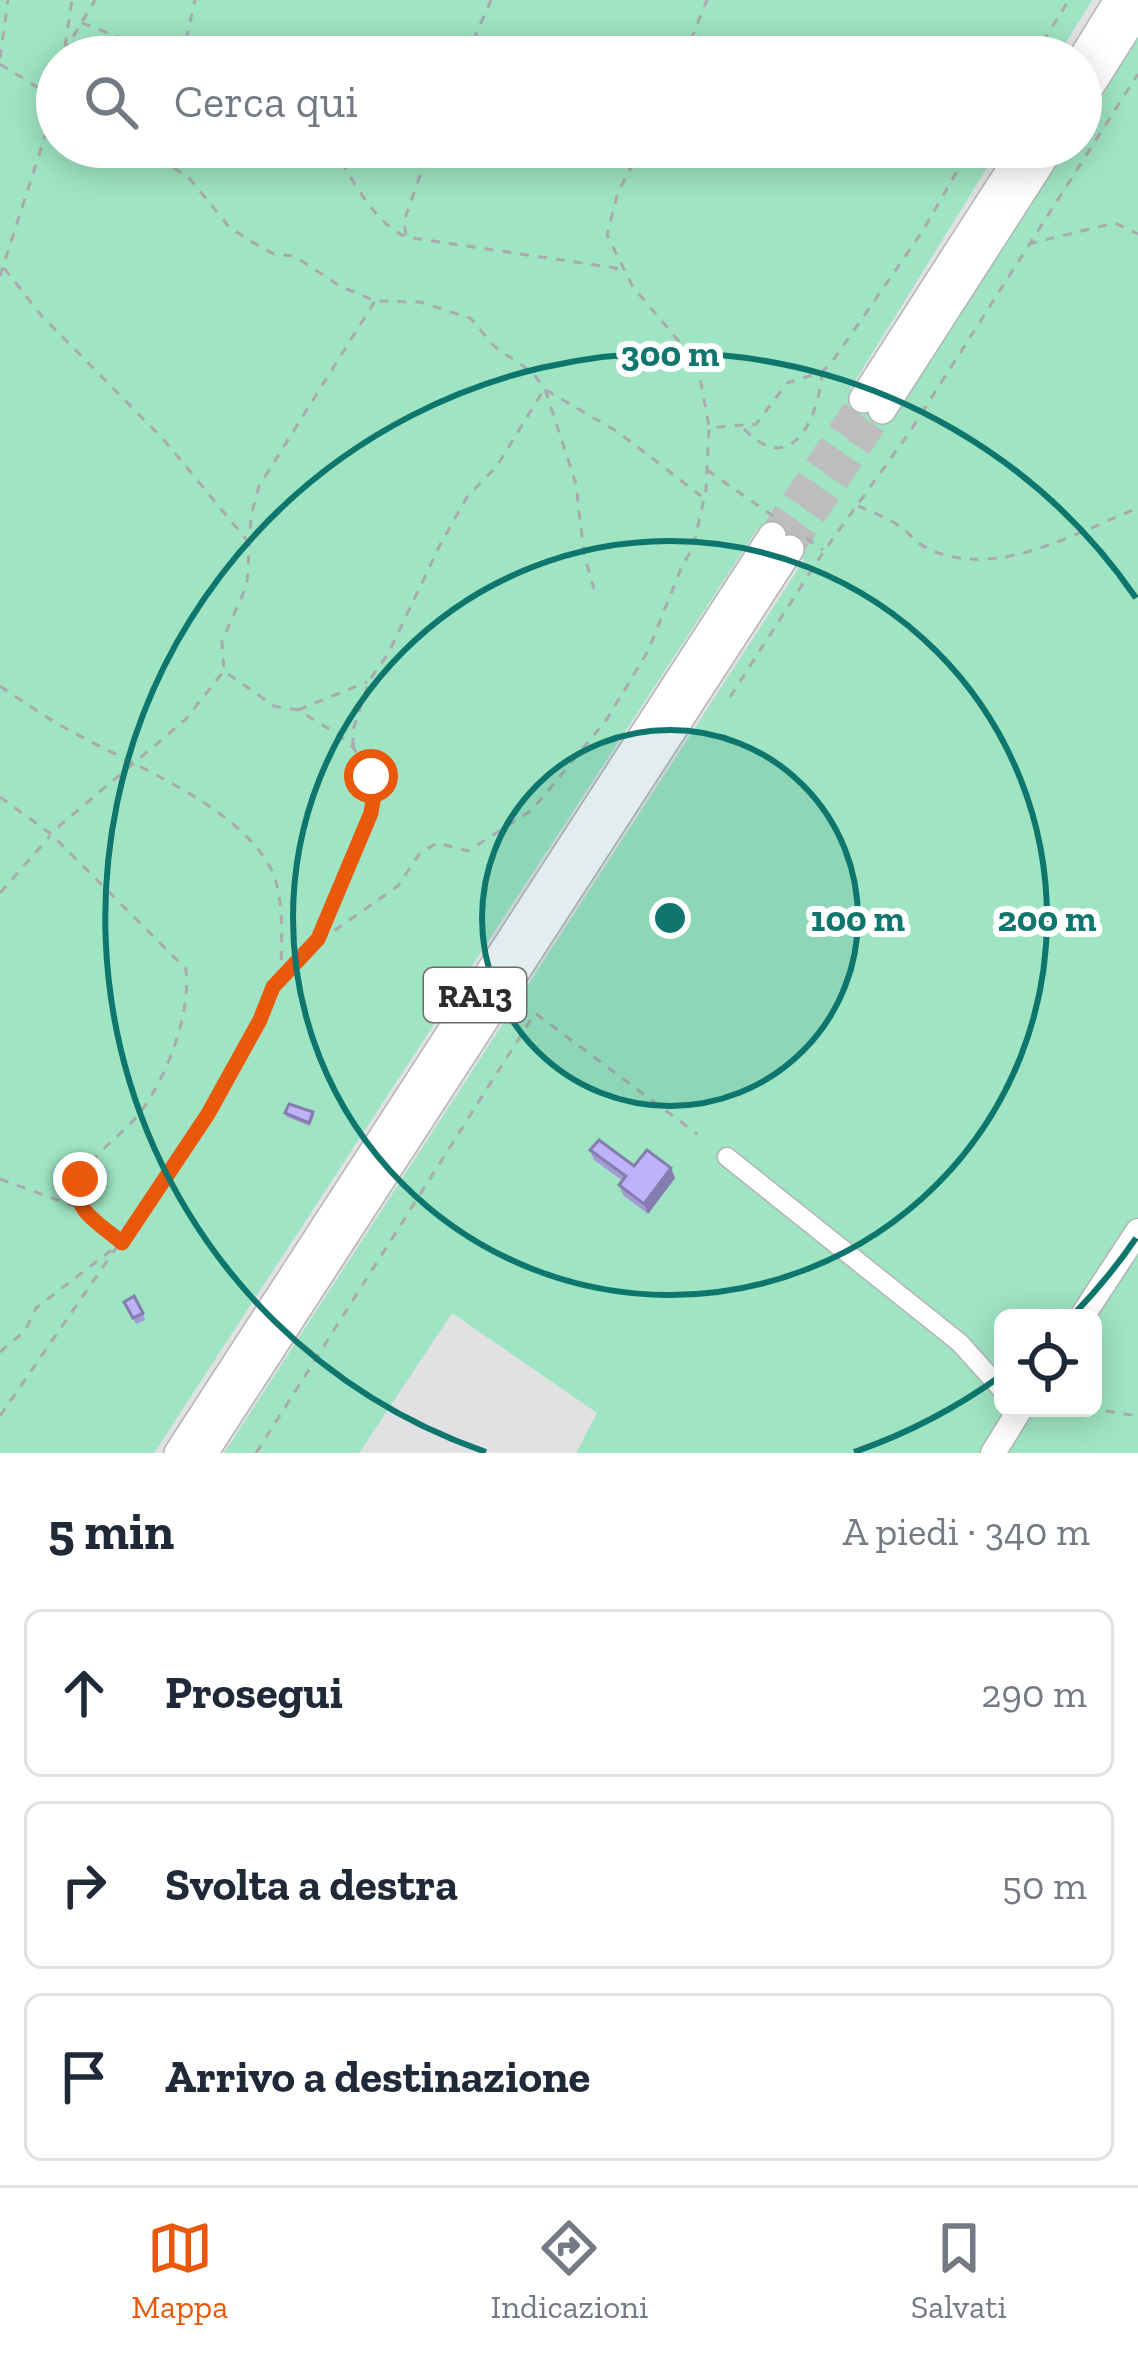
<!DOCTYPE html>
<html lang="it">
<meta charset="utf-8">
<style>
body{margin:0;font-family:"Zilla Slab",serif;background:#f6f6f7;color:#1f2937}
.controls{position:absolute;right:36px;bottom:36px;display:grid;overflow:hidden;border-radius:18px;box-shadow:0 6px 30px #0003}
.controls button{width:108px;height:108px;display:grid;place-items:center;padding:0;border:0;border-bottom:3px solid #e0e1e3;background:#fff;color:#1f2937;font:60px sans-serif}
.stop{position:absolute;width:36px;height:36px;margin:-27px;border:9px solid #ea580c;border-radius:50%;background:#fff}
.stop.end{background:#ea580c;border-color:#fff;box-shadow:0 3px 12px #0008}
.list{margin:0;padding:0;list-style:none}
h2{display:flex;justify-content:space-between;align-items:center;height:156px;margin:0;padding:0 48px;font-size:51px}
h2 small{font-size:39px;font-weight:400;color:#747a83}
.list li{display:grid;grid-template-columns:78px 1fr auto;gap:36px;align-items:center;box-sizing:border-box;height:168px;margin:0 24px 24px;padding:0 24px;border:3px solid #e0e1e3;border-radius:18px}
.list b{display:block;font-size:45px;white-space:nowrap}
.list em{font-size:39px;font-style:normal;color:#747a83}
.icon{flex:none;width:66px;height:66px;fill:none;stroke:currentColor;stroke-width:2;stroke-linecap:round;stroke-linejoin:round}
.map{position:relative;flex:none;width:1138px;height:1453px;overflow:hidden}
.search{position:absolute;background:#fff;box-shadow:0 6px 30px #0003;left:36px;right:36px;top:36px;height:132px;display:flex;align-items:center;gap:30px;box-sizing:border-box;padding:0 42px;border-radius:66px;color:#747a83;font-size:45px}
.sheet{height:732px;background:#fff}
nav{display:flex;justify-content:space-around;align-items:center;box-sizing:border-box;height:168px;border-top:3px solid #e0e1e3;background:#fff;font-size:33px;color:#747a83}
nav a{display:grid;justify-items:center;gap:6px}
nav .on{color:#ea580c}
.map>svg:first-child{display:block}
.green{fill:#9fe5c3}
.lines{fill:none;stroke-linecap:round;stroke-linejoin:round}
.highway-tunnel{stroke:#bdbdbf;stroke-width:27;stroke-dasharray:27 14;stroke-linecap:butt}
.minor-casing{stroke:#b3b4b6;stroke-width:21}
.major-casing{stroke:#b3b4b6;stroke-width:27}
.highway-casing{stroke:#b3b4b6;stroke-width:30}
.path{stroke:#aaaaad;stroke-width:3;stroke-dasharray:9 9;stroke-linecap:butt}
.minor{stroke:#fff;stroke-width:18}
.major{stroke:#fff;stroke-width:24}
.highway{stroke:#fff;stroke-width:27}
.wall{fill:#a39ad6}
.shaded-wall{fill:#857dae}
.building{fill:#beb3f9;stroke:#857dae;stroke-width:3}
.route{stroke:#ea580c;stroke-width:15}
.ring{fill:none;stroke:#0f766e;stroke-width:6}
.labels{text-anchor:middle;stroke-width:12;stroke-linejoin:round;paint-order:stroke}
.shield{fill:#fff;stroke:#6b6b6c;stroke-width:3}
.shield-label{font-size:33px;font-weight:bold;fill:#2c2c2d}
.centre{fill:#0f766e;stroke:#fff;stroke-width:6}
.ring-label{font-size:36px;text-anchor:middle;font-weight:bold;fill:#0f766e;stroke:#fff;stroke-width:12;stroke-linejoin:round;paint-order:stroke}
</style>
<div class="map">
<svg width="1138" height="1453" viewBox="0 0 1138 1453">
<rect width="100%" height="100%" fill="#e1e1e4"/>
<g class="green">
<path d="M0,0H1092L1057,57H57V147H1000L850,389L892,415L1066,147H1081V122L1138,30V1217L1071,1318H1003V1408H1012L985,1453H576L597,1413L452,1313L359,1453H224L804,560L758,528L154,1453H0Z"/>
<path d="M1138,1247V1453H1005L1033,1408H1093V1318Z"/>
</g>
<g class="lines">
<g class="highway-tunnel">
<path d="M772,536L863,399"/>
<path d="M790,549L882,410"/>
</g>
<g class="minor-casing">
<path id="minor" d="M727,1157L960,1343L1003,1391"/>
</g>
<g class="major-casing">
<g id="major">
<path d="M1081,1318L1138,1231"/>
<path d="M993,1453L1021,1408"/>
</g>
</g>
<g class="highway-casing">
<g id="highway">
<path d="M1081,60L1118,0"/>
<path d="M1081,101L1138,11"/>
<path d="M863,399L1025,147"/>
<path d="M882,410L1051,147"/>
<path d="M178,1453L772,536"/>
<path d="M204,1453L790,549"/>
</g>
</g>
<g class="path">
<path d="M82,23L171,57"/>
<path d="M65,46L72,0"/>
<path d="M64,52L95,0"/>
<path d="M182,57L195,0"/>
<path d="M466,57L491,0"/>
<path d="M684,57L707,0"/>
<path d="M1033,57L1069,0"/>
<path d="M0,58L8,0"/>
<path d="M0,64L42,90L51,88L57,76"/>
<path d="M144,147L190,179L230,228L254,243L274,254L294,256L340,286L375,301L420,302L470,318L495,347L533,373L545,389L576,484L584,554L594,589"/>
<path d="M331,147C353,177 371,221 406,237L622,269"/>
<path d="M642,147L618,192L607,235L633,287L688,352L699,373L709,426"/>
<path d="M406,235L404,221L430,147"/>
<path d="M1028,244L1115,223L1138,234"/>
<path d="M4,268L41,315L164,440L250,544"/>
<path d="M0,276L57,99"/>
<path d="M546,390L618,432L701,496"/>
<path d="M744,429C792,479 818,418 822,374"/>
<path d="M707,470L773,516"/>
<path d="M858,506C872,512 888,518 901,527C911,535 918,545 931,550C998,579 1075,533 1138,508"/>
<path d="M806,538L823,550"/>
<path d="M0,686C23,701 46,718 71,731C131,765 233,803 269,865C286,895 281,943 281,976"/>
<path d="M730,697L824,551L909,433L1138,74"/>
<path d="M298,710L367,682"/>
<path d="M353,747V730L369,681L389,652L440,545L467,497L497,466L543,391"/>
<path d="M0,797L51,834L186,969C191,1014 168,1073 142,1110C119,1142 70,1163 79,1208"/>
<path d="M58,827L185,720L223,672"/>
<path d="M0,893L50,836"/>
<path d="M320,935L371,813L375,789L371,776L353,747L337,734L298,710L274,706L224,671L222,641L247,585L251,516L259,486L375,301"/>
<path d="M0,1179L79,1208L120,1240"/>
<path d="M0,1352L25,1331L36,1308L117,1246"/>
<path d="M1088,1408L1138,1416"/>
<path d="M0,1416L208,1115L261,1020L273,987L298,956L398,886L420,853L437,843L468,851L529,812L543,797L607,719L648,651L682,566L693,548L706,490L709,428L756,424L787,383L822,372L832,362L922,232L971,147"/>
<path d="M256,1453L535,1013L697,1134"/>
</g>
<use href="#minor" class="minor"/>
<use href="#major" class="major"/>
<use href="#highway" class="highway"/>
</g>
<g class="wall">
<path d="M313,1112L314,1116L310,1126L287,1117L285,1113Z"/>
<path d="M590,1150L634,1166L671,1168L675,1178L648,1214L623,1195L619,1185L623,1181L594,1160Z"/>
<path d="M124,1302L143,1313L145,1320L136,1324Z"/>
</g>
<path class="shaded-wall" d="M671,1168L675,1178L648,1214L644,1204Z"/>
<g class="building">
<path d="M289,1104L313,1112L309,1123L285,1113Z"/>
<path d="M599,1140L634,1166L647,1150L671,1168L644,1204L619,1185L626,1176L590,1150Z"/>
<path d="M134,1296L143,1313L133,1318L124,1302Z"/>
</g>
<g class="lines">
<path class="route" d="M80,1179C70,1211 100,1223 122,1243L208,1114L260,1020L273,987L318,939L371,813L375,789L371,776"/>
</g>
<circle cx="670" cy="918" r="188" fill="#0f766e" fill-opacity=".12"/>
<g class="ring">
<circle cx="670" cy="918" r="188"/>
<circle cx="670" cy="918" r="377"/>
<path d="M1136 1238A565 565 0 0 1 1070 1318M1002 1375A565 565 0 0 1 854 1452M486 1452A565 565 0 1 1 1136 598"/>
</g>
<g class="labels">
<rect class="shield" x="424" y="968" width="102" height="54" rx="9"/>
<g class="shield-label">
<text x="475" y="1007">RA13</text>
</g>
</g>
<circle cx="670" cy="918" r="18" class="centre"/>
<g class="ring-label">
<text x="670" y="366">300 m</text>
<text x="858" y="931">100 m</text>
<text x="1047" y="931">200 m</text>
</g>
</svg>
<div class="controls">
<button><svg class="icon" aria-label="locate" viewBox="0 0 24 24"><circle cx="12" cy="12" r="6"/><path d="M12 2v4M12 18v4M2 12h4M18 12h4"/></svg></button>
</div>
<div class="stop" style="left:371px;top:776px"></div>
<div class="stop end" style="left:80px;top:1179px"></div>
<div class="search"><svg class="icon" aria-label="search" viewBox="0 0 24 24"><circle cx="10" cy="10" r="6"/><path d="M15 15l6 6"/></svg>Cerca qui</div>
</div>
<section class="sheet">
<h2>5 min<small>A piedi · 340 m</small></h2>
<ul class="list">
<li><svg class="icon" aria-label="ahead" viewBox="0 0 24 24"><path d="M12 20V5M6 11l6-6 6 6"/></svg><div><b>Prosegui</b></div><em>290 m</em></li>
<li><svg class="icon" aria-label="right" viewBox="0 0 24 24"><path d="M7 20v-9h11M14 6l5 5-5 5"/></svg><div><b>Svolta a destra</b></div><em>50 m</em></li>
<li><svg class="icon" aria-label="arrive" viewBox="0 0 24 24"><path d="M6 21V4h12l-3 4 3 4H6"/></svg><div><b>Arrivo a destinazione</b></div></li>
</ul>
</section>
<nav>
<a class="on"><svg class="icon" aria-label="map" viewBox="0 0 24 24"><path d="M3 6l6-2 6 2 6-2v14l-6 2-6-2-6 2zM9 4v14M15 6v14"/></svg>Mappa</a>
<a><svg class="icon" aria-label="directions" viewBox="0 0 24 24"><path d="M12 3l9 9-9 9-9-9zM9 14v-3h6M13 9l2 2-2 2"/></svg>Indicazioni</a>
<a><svg class="icon" aria-label="saved" viewBox="0 0 24 24"><path d="M7 4h10v16l-5-4-5 4z"/></svg>Salvati</a>
</nav>
